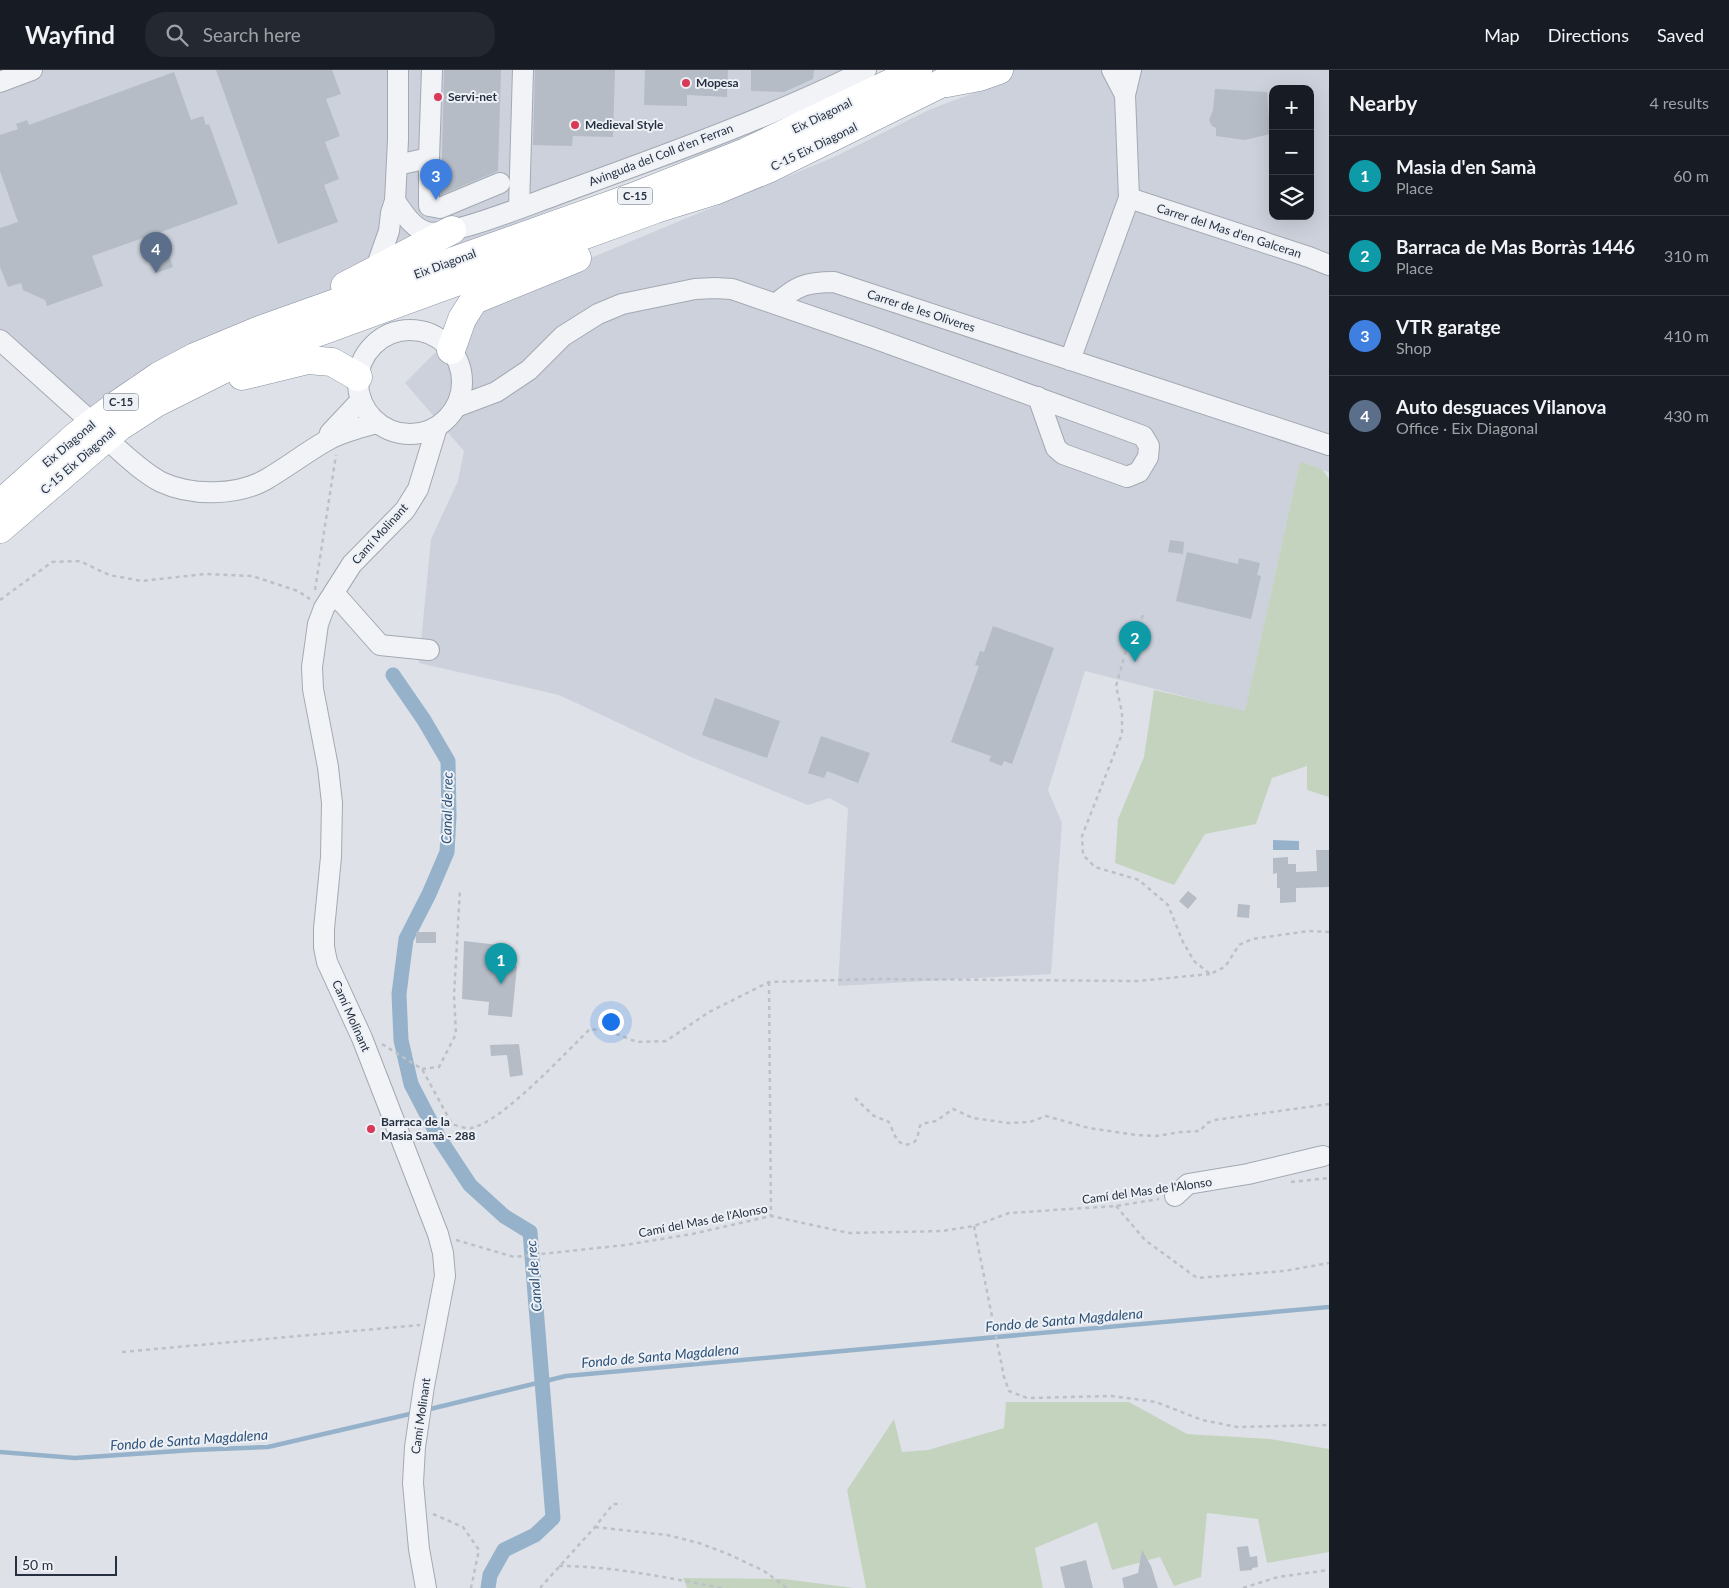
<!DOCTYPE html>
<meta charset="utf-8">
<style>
body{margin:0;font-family:Lato,sans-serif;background:#242831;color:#f1f3f6}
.controls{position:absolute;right:15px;top:15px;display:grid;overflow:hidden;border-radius:10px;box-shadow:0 5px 20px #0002}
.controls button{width:45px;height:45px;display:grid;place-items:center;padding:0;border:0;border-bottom:1px solid #363941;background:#171b24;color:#f1f3f6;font:25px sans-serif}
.scale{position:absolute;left:15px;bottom:12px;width:102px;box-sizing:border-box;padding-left:5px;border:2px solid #263040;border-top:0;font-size:14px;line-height:18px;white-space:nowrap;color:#263040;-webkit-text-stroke:4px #edf1f6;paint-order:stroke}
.you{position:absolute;left:610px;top:951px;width:18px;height:18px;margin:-12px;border:4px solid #fff;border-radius:50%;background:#1a73e8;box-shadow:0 0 0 8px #1a73e833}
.badge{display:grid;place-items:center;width:32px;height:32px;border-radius:50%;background:#2563eb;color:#fff;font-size:16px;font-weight:700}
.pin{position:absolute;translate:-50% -41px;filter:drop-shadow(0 1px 2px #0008)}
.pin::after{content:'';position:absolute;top:26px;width:18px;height:15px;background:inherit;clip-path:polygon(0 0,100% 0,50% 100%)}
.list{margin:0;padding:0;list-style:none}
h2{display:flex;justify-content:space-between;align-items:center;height:65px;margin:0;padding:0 20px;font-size:21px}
h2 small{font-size:16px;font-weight:400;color:#9ea1a6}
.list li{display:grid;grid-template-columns:32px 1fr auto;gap:15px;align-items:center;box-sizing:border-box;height:80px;padding:0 20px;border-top:1px solid #363941}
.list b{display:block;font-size:19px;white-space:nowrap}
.list p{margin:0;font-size:16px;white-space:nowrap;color:#9ea1a6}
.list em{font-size:16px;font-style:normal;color:#9ea1a6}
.icon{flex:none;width:28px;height:28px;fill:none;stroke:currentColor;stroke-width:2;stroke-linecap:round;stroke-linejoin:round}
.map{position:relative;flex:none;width:1329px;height:1518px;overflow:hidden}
header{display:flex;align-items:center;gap:30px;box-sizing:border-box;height:70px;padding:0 25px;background:#171b24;border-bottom:1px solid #363941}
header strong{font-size:24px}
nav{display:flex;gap:28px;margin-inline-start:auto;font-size:18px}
.search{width:350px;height:45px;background:#242831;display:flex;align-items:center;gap:12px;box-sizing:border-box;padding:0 18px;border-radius:20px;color:#9ea1a6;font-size:19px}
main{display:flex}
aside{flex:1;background:#171b24}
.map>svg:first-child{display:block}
.built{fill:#ccd1db;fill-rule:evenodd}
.green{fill:#c4d3be}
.water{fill:#96b2cb}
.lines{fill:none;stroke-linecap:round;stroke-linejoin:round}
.stream{stroke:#96b2cb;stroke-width:4.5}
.canal{stroke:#96b2cb;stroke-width:15}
.building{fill:#b5bcc6}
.minor-casing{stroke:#a3a9b2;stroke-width:22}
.highway-casing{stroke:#8490a0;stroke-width:29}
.path{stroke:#bcc0c7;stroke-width:2.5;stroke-dasharray:4 4;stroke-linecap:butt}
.minor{stroke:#f1f3f7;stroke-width:20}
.highway{stroke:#fff;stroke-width:28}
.poi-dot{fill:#d73957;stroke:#edf1f6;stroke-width:2}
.labels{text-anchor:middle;stroke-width:4;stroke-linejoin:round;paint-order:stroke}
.shield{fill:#edf1f6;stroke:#626a77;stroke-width:1}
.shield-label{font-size:11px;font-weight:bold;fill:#263040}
.poi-label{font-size:12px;font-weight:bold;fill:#263040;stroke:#edf1f6;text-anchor:start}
.street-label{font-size:12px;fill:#263040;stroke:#edf1f6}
.water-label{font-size:14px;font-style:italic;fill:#2d5177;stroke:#edf1f6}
</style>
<header>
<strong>Wayfind</strong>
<div class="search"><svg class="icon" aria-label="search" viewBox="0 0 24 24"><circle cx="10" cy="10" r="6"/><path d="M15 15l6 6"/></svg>Search here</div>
<nav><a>Map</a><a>Directions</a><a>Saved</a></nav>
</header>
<main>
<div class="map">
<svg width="1329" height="1518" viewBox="0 0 1329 1518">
<rect width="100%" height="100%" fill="#dee2e8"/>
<g class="built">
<path d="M0,0H874L750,67L609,117L440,184L247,250L131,307L89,347L0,260Z"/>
<path d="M1007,0H1329V402L1300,393L1245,642L1085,601L1048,720L1062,753L1051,904L838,916L848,738L829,728L808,735L691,687L559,625L419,593L431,469L458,411L464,381L405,313L481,236L528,214L834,87L931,39L1011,9ZM1273,19H1310V146H1273Z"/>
</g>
<g class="green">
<path d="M1300,392L1322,399L1329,409V727L1307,720V696L1272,708L1256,754L1205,764L1174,815L1115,793L1118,749L1144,687L1154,620L1245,641Z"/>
<path d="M1006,1332H1129L1187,1364L1270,1369L1329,1379V1482L1267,1493L1258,1449L1207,1443L1201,1507L1174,1516L1160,1487L1112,1500L1097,1452L1035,1478L1043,1518H866L847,1420L894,1349L902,1382L928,1380L1004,1358Z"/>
<path d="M683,1508L784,1509L854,1518H687Z"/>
</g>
<path class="water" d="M1273,770L1299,771V780H1273Z"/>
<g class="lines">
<g class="stream">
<path d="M426,1340L566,1306L1329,1237"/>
<path d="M0,1382L75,1388L193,1380L268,1377L414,1343"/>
</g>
<path class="canal" d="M393,605L424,650L448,691L449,746L447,782L429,824L406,869L399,924L401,970L411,1014L439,1068L470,1115L504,1146L530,1162L553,1448L535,1465L504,1480L490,1505L488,1518"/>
</g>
<g class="building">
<path d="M216,0H332L341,24L326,29L340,66L325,72L339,109L324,115L338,152L278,174Z"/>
<path d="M444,0H501L498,101L441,125Z"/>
<path d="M535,0H615L613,67L573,66L572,76L533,75Z"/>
<path d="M645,0H728L727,27L687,25V36L644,35Z"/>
<path d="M751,0H814L813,9L784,22L751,21Z"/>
<path d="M174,2L191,50L203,46L206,55L209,54L238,134L161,162L173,197L156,203L143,168L92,186L103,216L47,236L45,230L23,220L21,213L8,217L0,197V158L18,152L0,101V65L18,59L16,54L27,50L29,55Z"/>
<path d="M1215,19L1267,22L1270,64L1245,70L1216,66V58L1212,56L1209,50L1213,40Z"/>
<path d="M1170,470L1184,472L1183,484L1168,482Z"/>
<path d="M1187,482L1238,494L1239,488L1260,493L1257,505L1261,506L1251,549L1176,531Z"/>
<path d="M993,556L1054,578L1012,694L1004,691L1002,696L989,691L991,686L951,672L979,596L975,595L980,581L984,582Z"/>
<path d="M715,628L780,651L767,688L702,665Z"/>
<path d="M821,666L870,683L858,713L827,701L824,708L808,703Z"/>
<path d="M1316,780H1329V817L1296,818V832L1280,833V818H1277V803L1273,804V788L1288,787V794H1296V802L1317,801Z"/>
<path d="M1188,821L1197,828L1188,839L1179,831Z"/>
<path d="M1238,834L1250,835L1249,848L1237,847Z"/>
<rect x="416" y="862" width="20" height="11"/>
<path d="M464,871L508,876L506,895L517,896L512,947L488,945L489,932L462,929Z"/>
<path d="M519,974L523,1005L510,1007L507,985L491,986L490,975Z"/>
<path d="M1248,1476L1250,1487L1257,1486L1258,1497L1252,1498V1500L1240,1501L1237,1477Z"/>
<path d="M1142,1480L1151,1496L1158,1518H1124L1122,1508L1138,1503Z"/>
<path d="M1086,1490L1093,1518H1065L1060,1497Z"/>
</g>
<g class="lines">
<g class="minor-casing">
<g id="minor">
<path d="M1112,0L1125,25"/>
<path d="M0,12L32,0"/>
<path d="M429,88V136L440,138L500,113"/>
<path d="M397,95L429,88L432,0"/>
<path d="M1129,128L1309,187L1329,195"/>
<path d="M395,131C404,143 412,158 427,162C447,168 530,134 553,126C659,87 765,50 866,0"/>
<path d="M519,138L523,0"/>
<path d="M376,198L389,161L391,143L395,131L398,70V0"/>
<path d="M776,234C796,216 806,212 834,212L1329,375"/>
<circle cx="410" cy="312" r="52"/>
<path d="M0,270L88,349"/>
<path d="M1070,290L1129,128L1125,25L1131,0"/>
<path d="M456,337L496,322L529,300L563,266L598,244L622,234L695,219L715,218L732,219L871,267L1143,366L1149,376L1148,387L1139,402L1127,407L1063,384L1056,378L1038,327"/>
<path d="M328,370L330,363L361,330"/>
<path d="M110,372C126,386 142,402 161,412C191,426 236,426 265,410C286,398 305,383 326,371C341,362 360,358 377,353"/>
<path d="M334,523L380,575L429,580"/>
<path d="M1175,1126L1188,1114L1248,1104L1323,1086"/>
<path d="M426,1518L419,1479L413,1413L415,1377L424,1316L445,1206L443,1183L438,1164L362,968L327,892L324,877V859L331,787L332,733L328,697L313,619L312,597L318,554L324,538L352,494L405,440L418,419L437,357"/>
</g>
</g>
<g class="highway-casing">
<g id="highway">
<path d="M947,13L979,7L999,0"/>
<path d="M345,216L452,160"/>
<path d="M451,280L462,249L474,230L577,188"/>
<path d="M242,306L308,290L332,292L358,307"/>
<path d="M0,434L76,366L118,334L159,306L195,287L260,260L633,127L746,82L918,0"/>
<path d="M0,459L119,357L156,333L242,290L656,139L714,121L770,98L938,15L965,0"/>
</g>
</g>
<g class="path">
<path d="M315,520L336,385"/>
<path d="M0,530L52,492L80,491L109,505L141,511L205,504L252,506L298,521L310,529"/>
<path d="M1143,545L1126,581L1116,616L1122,642V664L1082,766L1083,785L1095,797L1139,810L1168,835L1183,872L1194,891L1210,904L1225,897L1239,875L1252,869L1309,861L1329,862"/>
<path d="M769,912L771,1146"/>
<path d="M382,974L422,999L452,1054C458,1056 466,1059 471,1058C501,1053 566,982 590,959L609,961L637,972L666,971L709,942L769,912L876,909L1138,911L1210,904"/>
<path d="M422,999L439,997L456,964L454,926L460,819"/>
<path d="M855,1028L874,1046L889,1052C893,1060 897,1078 909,1074C911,1074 915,1072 916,1070C919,1065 918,1059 921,1054L936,1051L953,1039L973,1048L1008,1053L1030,1052L1046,1046L1089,1058L1136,1065L1156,1066L1181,1062L1200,1061L1207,1053L1215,1050L1329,1034"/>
<path d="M1291,1112L1329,1108"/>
<path d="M1116,1136L1145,1170L1197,1208L1284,1201L1329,1193"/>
<path d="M974,1156L1004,1307L1009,1321L1027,1328L1112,1326L1156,1332L1202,1350L1237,1357L1329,1355"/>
<path d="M456,1170L514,1187L625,1175L692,1164L771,1146L849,1163L942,1161L974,1156L1009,1143L1116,1136L1159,1129"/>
<path d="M122,1282L420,1255"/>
<path d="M433,1444L463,1457L479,1480L471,1518"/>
<path d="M595,1457L667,1465L699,1473L728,1484L764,1501L787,1518"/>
<path d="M559,1496C614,1496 668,1508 722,1518"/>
<path d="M540,1518L595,1457L613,1434H622"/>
<path d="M1243,1518L1278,1507L1329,1500"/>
</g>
<use href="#minor" class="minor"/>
<use href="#highway" class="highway"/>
</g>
<g class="poi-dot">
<circle cx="686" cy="13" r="5"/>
<circle cx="438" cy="27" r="5"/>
<circle cx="575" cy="55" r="5"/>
<circle cx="371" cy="1059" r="5"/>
</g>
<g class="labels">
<g class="shield">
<rect x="617.5" y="117.5" width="35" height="17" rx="4"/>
<rect x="103.5" y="323.5" width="35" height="17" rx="4"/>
</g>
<g class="shield-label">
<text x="635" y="130">C-15</text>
<text x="121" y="336">C-15</text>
</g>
<g class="poi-label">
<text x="696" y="17">Mopesa</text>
<text x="448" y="31">Servi-net</text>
<text x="585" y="59">Medieval Style</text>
<text x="381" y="1056">Barraca de la<tspan x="381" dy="14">Masia Samà - 288</tspan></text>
</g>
<g class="street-label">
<text transform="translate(822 46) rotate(-26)" y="4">Eix Diagonal</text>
<text transform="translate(814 77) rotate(-26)" y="4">C-15 Eix Diagonal</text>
<text transform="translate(661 85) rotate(-21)" y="4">Avinguda del Coll d'en Ferran</text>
<text transform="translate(1229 161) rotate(18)" y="4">Carrer del Mas d'en Galceran</text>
<text transform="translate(445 194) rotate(-20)" y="4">Eix Diagonal</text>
<text transform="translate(921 241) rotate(18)" y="4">Carrer de les Oliveres</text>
<text transform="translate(69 374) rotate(-40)" y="4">Eix Diagonal</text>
<text transform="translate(78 391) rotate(-41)" y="4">C-15 Eix Diagonal</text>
<text transform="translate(380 464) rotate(-48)" y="4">Camí Molinant</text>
<text transform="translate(351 946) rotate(66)" y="4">Camí Molinant</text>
<text transform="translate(1147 1121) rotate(-8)" y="4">Camí del Mas de l'Alonso</text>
<text transform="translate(703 1151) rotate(-11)" y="4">Camí del Mas de l'Alonso</text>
<text transform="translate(421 1346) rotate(-82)" y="4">Camí Molinant</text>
</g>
<g class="water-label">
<text transform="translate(447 738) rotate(-89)" y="5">Canal de rec</text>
<text transform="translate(534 1206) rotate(-95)" y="5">Canal de rec</text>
<text transform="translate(1064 1250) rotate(-5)" y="5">Fondo de Santa Magdalena</text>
<text transform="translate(660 1286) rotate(-5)" y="5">Fondo de Santa Magdalena</text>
<text transform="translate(189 1370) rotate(-4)" y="5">Fondo de Santa Magdalena</text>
</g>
</g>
</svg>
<div class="controls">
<button>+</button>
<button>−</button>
<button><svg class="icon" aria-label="layers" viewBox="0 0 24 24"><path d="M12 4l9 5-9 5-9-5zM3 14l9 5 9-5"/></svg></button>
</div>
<div class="scale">50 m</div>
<div class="you"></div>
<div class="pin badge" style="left:501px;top:914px;background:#0f9aa8">1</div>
<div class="pin badge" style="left:1135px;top:592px;background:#0f9aa8">2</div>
<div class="pin badge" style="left:436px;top:130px;background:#3f7fe0">3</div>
<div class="pin badge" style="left:156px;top:203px;background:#5c6f8a">4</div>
</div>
<aside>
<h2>Nearby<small>4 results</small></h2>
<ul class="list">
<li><span class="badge" style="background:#0f9aa8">1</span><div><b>Masia d'en Samà</b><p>Place</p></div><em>60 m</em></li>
<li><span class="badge" style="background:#0f9aa8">2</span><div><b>Barraca de Mas Borràs 1446</b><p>Place</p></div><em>310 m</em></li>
<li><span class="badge" style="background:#3f7fe0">3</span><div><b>VTR garatge</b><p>Shop</p></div><em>410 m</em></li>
<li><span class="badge" style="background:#5c6f8a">4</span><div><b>Auto desguaces Vilanova</b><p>Office · Eix Diagonal</p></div><em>430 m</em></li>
</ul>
</aside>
</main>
